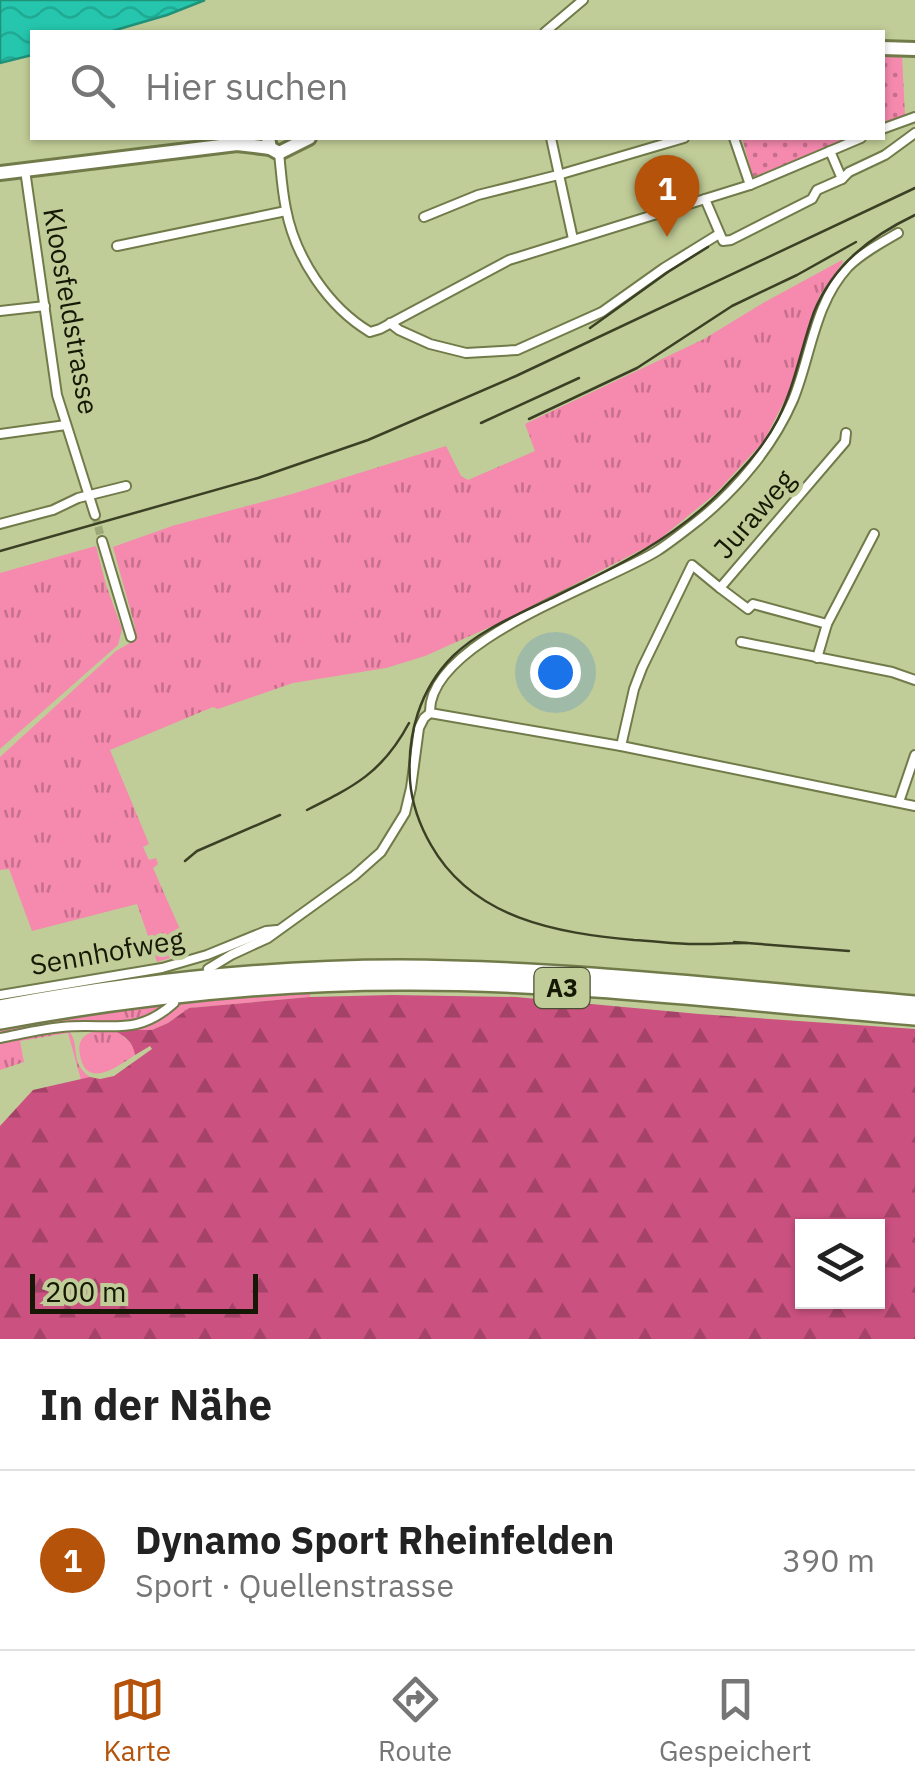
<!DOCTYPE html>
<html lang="de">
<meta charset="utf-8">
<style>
body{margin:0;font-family:"IBM Plex Sans",sans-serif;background:#f2f2f2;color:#222}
.controls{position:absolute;right:30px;bottom:30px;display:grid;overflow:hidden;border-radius:0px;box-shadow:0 2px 8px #0004}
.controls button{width:90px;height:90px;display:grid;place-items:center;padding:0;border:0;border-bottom:2px solid #e0e0e0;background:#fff;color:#222;font:50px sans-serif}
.scale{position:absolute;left:30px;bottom:25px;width:228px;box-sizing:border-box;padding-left:10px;border:5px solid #141804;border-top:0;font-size:28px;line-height:35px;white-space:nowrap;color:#141804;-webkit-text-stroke:8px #c1cd98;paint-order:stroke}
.you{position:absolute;left:555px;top:672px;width:35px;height:35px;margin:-25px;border:8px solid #fff;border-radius:50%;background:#1a73e8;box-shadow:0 0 0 15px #1a73e833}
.badge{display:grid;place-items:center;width:65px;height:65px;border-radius:50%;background:#b45309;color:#fff;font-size:32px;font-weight:700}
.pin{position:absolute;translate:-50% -82px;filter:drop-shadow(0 2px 5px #0008)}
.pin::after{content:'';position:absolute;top:52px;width:35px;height:30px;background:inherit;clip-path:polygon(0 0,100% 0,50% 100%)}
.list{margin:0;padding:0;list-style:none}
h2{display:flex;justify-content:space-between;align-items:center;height:130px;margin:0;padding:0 40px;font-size:42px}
h2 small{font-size:32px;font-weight:400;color:#767676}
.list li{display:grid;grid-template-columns:65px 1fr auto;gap:30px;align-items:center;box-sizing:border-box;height:180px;padding:0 40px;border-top:2px solid #e0e0e0}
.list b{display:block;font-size:38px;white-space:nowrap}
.list p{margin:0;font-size:32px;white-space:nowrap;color:#767676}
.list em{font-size:32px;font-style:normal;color:#767676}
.icon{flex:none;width:55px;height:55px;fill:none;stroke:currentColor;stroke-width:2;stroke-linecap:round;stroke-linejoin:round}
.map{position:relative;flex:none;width:915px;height:1339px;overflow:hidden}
.search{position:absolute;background:#fff;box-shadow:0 2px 8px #0004;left:30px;right:30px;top:30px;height:110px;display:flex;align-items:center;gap:25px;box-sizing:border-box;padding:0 35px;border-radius:0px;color:#767676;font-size:38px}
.sheet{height:310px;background:#fff}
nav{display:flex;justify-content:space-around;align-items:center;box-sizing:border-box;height:140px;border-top:2px solid #e0e0e0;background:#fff;font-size:28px;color:#767676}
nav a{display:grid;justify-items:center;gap:5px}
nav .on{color:#b45309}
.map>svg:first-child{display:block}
.grass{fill:url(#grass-tufts)}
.forest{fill:url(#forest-firs);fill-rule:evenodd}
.park{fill:url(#park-dots)}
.water{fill:url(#water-waves);stroke:#20927a;stroke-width:2.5}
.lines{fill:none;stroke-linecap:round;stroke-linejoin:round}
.minor-tunnel{stroke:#9ea97a;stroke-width:8;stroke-dasharray:8 4;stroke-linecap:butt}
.minor-casing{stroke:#707b49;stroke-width:12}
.primary-casing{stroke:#707b49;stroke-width:18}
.motorway-casing{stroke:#707b49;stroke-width:20}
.minor{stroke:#fff;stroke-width:8}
.primary{stroke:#fff;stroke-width:12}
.motorway{stroke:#fff;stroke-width:15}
.rail{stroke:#3b4025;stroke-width:2.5}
.labels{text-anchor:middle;stroke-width:9;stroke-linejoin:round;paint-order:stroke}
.shield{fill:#c1cd98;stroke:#484e30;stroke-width:2.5}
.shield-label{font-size:25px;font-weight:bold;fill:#141804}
.street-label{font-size:28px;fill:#141804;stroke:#c1cd98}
</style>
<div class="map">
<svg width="915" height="1339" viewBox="0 0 915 1339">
<defs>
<pattern id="grass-tufts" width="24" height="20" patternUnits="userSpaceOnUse" patternTransform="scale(2.5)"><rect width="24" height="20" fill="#f589ae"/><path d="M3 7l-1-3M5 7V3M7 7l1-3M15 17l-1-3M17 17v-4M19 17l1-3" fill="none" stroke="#c56f8b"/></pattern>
<pattern id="forest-firs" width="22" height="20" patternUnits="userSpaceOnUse" patternTransform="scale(2.5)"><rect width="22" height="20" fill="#cb5180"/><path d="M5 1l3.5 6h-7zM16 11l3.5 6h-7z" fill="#a44267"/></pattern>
<pattern id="park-dots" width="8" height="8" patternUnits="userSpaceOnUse" patternTransform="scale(2.5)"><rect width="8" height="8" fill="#f589ae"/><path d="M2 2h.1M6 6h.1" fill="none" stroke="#c56f8b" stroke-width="1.8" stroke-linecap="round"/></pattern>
<pattern id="water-waves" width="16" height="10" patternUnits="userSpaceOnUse" patternTransform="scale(2.5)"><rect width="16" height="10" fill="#25c6ad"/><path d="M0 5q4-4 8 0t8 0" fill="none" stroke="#20a993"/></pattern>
</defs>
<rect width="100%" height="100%" fill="#c1cd98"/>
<g class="grass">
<path d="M842,260L843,262L820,295L812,315L790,390L764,441L715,494L656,542L508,619L425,656L386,668L293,683L218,709L213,707L110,750L149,844L143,847L149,860L156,858L158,864L153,868L190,952L157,962L137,904L32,931L9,869L0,870V757L116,651L135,640V627L113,547L172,526L292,494L446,446L461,476L468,480L535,451L525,424L704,339L763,303Z"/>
<path d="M96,546L106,585L122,629L118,645L0,749V573Z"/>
<path d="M310,993V997L189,1008L168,1023L152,1030L117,1031L134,1046L135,1055C120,1065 86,1091 80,1055C73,1019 125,1034 147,1027C162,1022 171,1005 185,1001C197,998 212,999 224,999C253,997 281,995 310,993Z"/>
<path d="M166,1003L161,1011L150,1018L127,1023L50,1025L0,1034V1030Z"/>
<path d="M69,1031C81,1046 69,1063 90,1077L81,1080L68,1033L20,1041L24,1062L0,1070V1041Z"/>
</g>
<path class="forest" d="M393,995L516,997L699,1014L915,1029V1339H0V1126L33,1090L90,1077L100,1079L114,1076L152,1049L150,1046L135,1055C133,1041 125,1037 114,1030H152L168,1023L189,1008L310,997ZM802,1226H878V1302H802Z"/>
<g class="park">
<path d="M883,54L902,55L905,116L883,125Z"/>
<path d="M742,138H851L753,177Z"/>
</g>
<path class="water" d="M0,0H205L167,15L109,32H32V55L0,63Z"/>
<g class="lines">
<path class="minor-tunnel" d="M95,515L102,541"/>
<g class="minor-casing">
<g id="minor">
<path d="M545,32L583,0"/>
<path d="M882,129L915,117"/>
<path d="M551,138L573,239"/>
<path d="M734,138L750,185"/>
<path d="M830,151L842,179"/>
<path d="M279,153C281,171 282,190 286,209C295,257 328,307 370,332L380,329L509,260L750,185L861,138"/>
<path d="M25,170L57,395L95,515"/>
<path d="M705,199L723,241L731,240L812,199L817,190L842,179L849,172L885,155L915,133"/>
<path d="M424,217L478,195L558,175L684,138"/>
<path d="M117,246L286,211"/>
<path d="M0,311L45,306"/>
<path d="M390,323L399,330L430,344L466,353L517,350L602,312L664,268L719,234"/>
<path d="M0,434L66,425"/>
<path d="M0,524L53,510L78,498L126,486"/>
<path d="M102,541L131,637"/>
<path d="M720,588L748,609L753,604L827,624"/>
<path d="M741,642L892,672L915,680"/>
<path d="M817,658L827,624L874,534"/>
<path d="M430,713C427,641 604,584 657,551C671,542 686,530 700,519C738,488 773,446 793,400C811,356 814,304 848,267C862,253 881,243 898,233"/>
<path d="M430,713L621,746L915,806"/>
<path d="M621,746L634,689L642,668L692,565L720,588L845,442L846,433"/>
<path d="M899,802L915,755"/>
<path d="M208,969L231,955L268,938L354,876L381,852L405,813L411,788L419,728L424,718L430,713"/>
<path d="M0,995L162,968L207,955L266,931L277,930"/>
<path d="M0,1038C21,1034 41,1029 62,1027C109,1022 135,1038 174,1003"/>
</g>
</g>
<g class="primary-casing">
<g id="primary">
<path d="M882,48L915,49"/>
<path d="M268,138L270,148L279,153L309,138"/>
<path d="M0,173L237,144L270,148"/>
</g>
</g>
<g class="motorway-casing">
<g id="motorway">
<path d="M0,1008C132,983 266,968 400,968C572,969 744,990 915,1004"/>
<path d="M0,1021C132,997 265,982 400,982C572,981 744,1003 915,1017"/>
</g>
</g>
<use href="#minor" class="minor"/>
<use href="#primary" class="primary"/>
<use href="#motorway" class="motorway"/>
<g class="rail">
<path d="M590,328L668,272L708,247"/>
<path d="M529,419L637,368L732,306L797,275L856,242"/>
<path d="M481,423L579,378"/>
<path d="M0,551L258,478L368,440L516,376L915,188"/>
<path d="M307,810C355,786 383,772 409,723"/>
<path d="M185,861L197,851L280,815"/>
<path d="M734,942L849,951"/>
<path d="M747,943C732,943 717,944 702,944C680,945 657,941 634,940C557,933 473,919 431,845C420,826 412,804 410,781C407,735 419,690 453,656C480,630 517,615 550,599C612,569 673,540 722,490C743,468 764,447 778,419C795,385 801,348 814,312C833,265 871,236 915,215"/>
</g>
</g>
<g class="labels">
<rect class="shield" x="534.5" y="968" width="55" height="40" rx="8"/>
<g class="shield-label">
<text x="562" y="997">A3</text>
</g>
<g class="street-label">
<text transform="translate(71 311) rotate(80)" y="10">Kloosfeldstrasse</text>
<text transform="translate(754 514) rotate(-49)" y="10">Juraweg</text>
<text transform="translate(107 952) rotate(-10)" y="10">Sennhofweg</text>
</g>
</g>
</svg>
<div class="controls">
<button><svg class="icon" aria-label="layers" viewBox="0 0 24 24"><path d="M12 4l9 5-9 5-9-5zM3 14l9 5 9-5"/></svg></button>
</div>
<div class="scale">200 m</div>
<div class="you"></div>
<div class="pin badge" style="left:667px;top:237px">1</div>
<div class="search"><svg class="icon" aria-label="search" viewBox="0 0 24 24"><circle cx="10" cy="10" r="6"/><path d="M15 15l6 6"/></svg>Hier suchen</div>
</div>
<section class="sheet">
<h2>In der Nähe<small></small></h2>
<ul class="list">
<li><span class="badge">1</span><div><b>Dynamo Sport Rheinfelden</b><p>Sport · Quellenstrasse</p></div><em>390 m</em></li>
</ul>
</section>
<nav>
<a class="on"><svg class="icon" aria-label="map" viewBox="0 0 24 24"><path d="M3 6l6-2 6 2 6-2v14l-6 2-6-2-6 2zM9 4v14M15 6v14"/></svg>Karte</a>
<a><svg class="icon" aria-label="directions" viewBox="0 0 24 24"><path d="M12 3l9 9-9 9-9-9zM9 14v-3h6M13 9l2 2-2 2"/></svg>Route</a>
<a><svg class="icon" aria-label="saved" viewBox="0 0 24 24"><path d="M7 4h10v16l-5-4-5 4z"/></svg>Gespeichert</a>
</nav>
